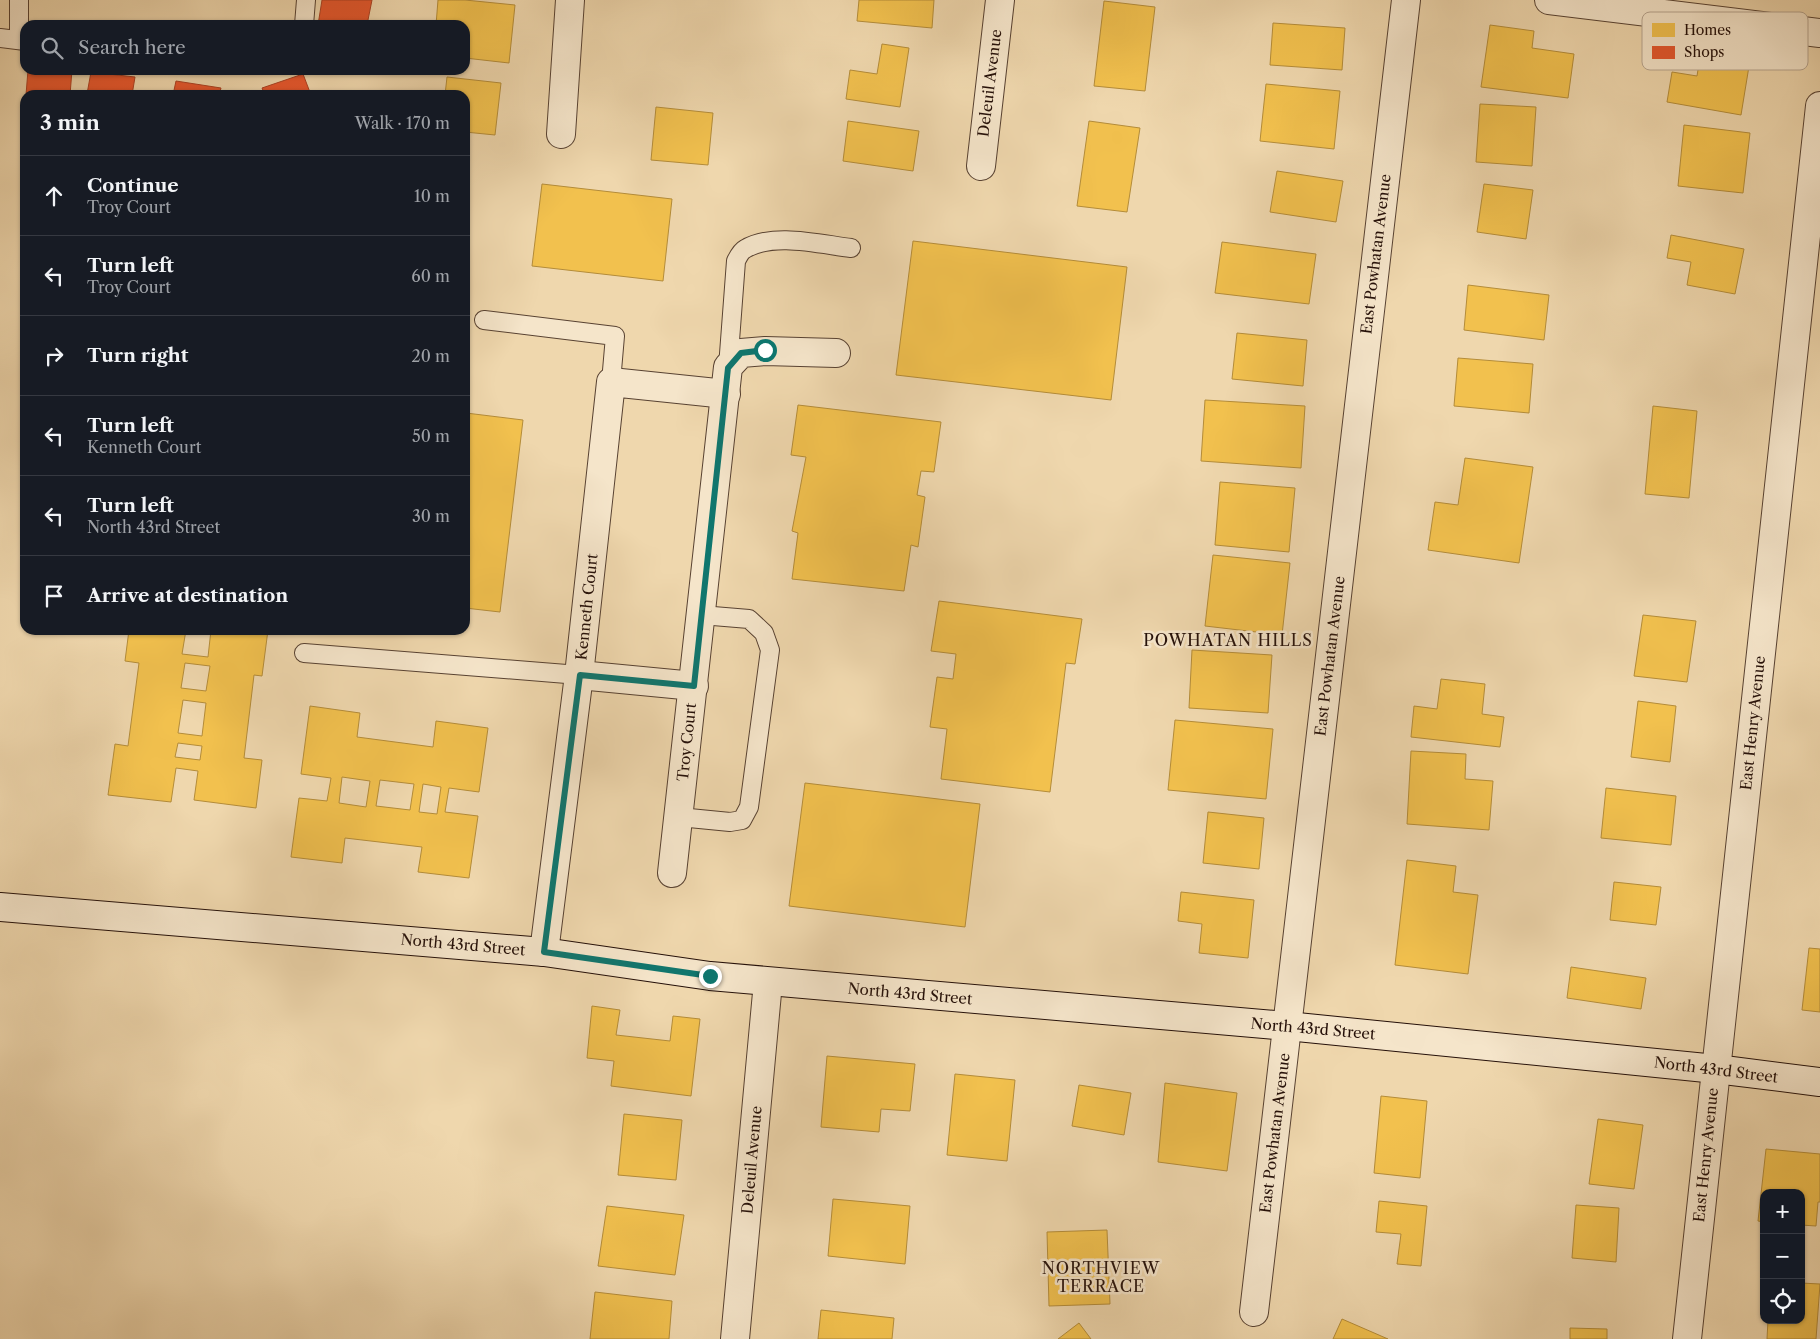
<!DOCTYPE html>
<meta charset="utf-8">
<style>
body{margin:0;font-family:"Libre Caslon Text",serif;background:#20242c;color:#f1f3f6}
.controls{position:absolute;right:15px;bottom:15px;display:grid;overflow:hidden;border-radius:10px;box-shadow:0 1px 4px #0004}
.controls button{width:45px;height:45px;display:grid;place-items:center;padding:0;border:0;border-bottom:1px solid #363941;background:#171b24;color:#f1f3f6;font:25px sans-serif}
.stop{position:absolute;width:15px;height:15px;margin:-11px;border:4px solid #0f766e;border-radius:50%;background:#fff}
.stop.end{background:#0f766e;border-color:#fff;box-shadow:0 1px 5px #0008}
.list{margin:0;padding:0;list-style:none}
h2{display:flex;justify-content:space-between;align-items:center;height:65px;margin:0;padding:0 20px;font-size:21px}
h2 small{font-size:16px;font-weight:400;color:#9ea1a6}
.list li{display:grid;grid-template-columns:32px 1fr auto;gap:15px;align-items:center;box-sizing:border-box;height:80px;padding:0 20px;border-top:1px solid #363941}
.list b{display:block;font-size:19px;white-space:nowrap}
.list p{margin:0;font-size:16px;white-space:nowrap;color:#9ea1a6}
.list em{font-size:16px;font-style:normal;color:#9ea1a6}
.icon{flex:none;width:28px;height:28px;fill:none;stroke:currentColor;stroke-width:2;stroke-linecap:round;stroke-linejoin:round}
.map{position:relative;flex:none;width:1820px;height:1339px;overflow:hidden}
.search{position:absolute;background:#171b24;box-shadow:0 1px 4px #0004;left:20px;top:20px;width:450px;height:55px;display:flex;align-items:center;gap:12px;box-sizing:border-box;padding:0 18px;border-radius:15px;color:#9ea1a6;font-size:19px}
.panel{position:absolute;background:#171b24;box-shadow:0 1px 4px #0004;left:20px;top:90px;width:450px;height:545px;border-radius:15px}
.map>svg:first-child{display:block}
.homes{fill:#f2c14e;stroke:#b48c39;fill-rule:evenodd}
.shops{fill:#e4572e;stroke:#ab4223}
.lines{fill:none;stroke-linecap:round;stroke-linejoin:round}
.lane-casing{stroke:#584232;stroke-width:20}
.street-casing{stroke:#584232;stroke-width:30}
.secondary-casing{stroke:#251009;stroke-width:30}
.lane{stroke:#f5e5ca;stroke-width:18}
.street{stroke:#f5e5ca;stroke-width:28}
.secondary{stroke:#f5e5ca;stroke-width:28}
.route{stroke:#0f766e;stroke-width:6}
.labels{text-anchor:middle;stroke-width:5;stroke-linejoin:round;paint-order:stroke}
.street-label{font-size:15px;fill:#251009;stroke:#f5e5ca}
.neighbourhood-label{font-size:16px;letter-spacing:1px;fill:#251009;stroke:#f5e5ca}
.key{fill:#f5e5ca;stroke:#b7a590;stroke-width:1}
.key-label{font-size:14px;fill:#251009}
</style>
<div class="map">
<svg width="1820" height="1339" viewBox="0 0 1820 1339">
<rect width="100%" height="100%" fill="#efd7ad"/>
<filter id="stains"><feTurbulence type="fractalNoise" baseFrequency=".004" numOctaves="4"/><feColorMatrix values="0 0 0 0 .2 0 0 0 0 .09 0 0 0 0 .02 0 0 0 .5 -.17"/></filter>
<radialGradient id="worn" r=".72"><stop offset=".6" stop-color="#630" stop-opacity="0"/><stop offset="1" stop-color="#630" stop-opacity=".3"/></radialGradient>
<g class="homes">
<path d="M438,0H465L515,5L509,63L465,58V25H436Z"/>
<path d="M859,0H934L932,28L857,21Z"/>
<path d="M1104,1L1155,7L1145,91L1094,86Z"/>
<path d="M1273,23L1345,28L1342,70L1270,65Z"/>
<path d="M1490,25L1534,31L1532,48L1574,54L1568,98L1481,87Z"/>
<path d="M882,44L909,48L900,107L846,99L850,70L877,74Z"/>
<path d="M1702,45L1751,54L1741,115L1667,102L1672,72L1697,76Z"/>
<path d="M447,77L501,83L495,135L465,132V95H445Z"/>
<path d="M1266,84L1340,91L1334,149L1260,141Z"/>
<path d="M1480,104L1536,107L1532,166L1476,162Z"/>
<path d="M656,107L713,113L708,165L651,160Z"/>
<path d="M848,121L919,131L913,171L843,161Z"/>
<path d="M1089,121L1140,128L1127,212L1077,206Z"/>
<path d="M1684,125L1750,133L1743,193L1678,186Z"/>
<path d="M1277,171L1343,181L1336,222L1270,212Z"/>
<path d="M542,184L672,199L663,281L532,266Z"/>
<path d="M1484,184L1533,190L1526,239L1477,232Z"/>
<path d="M1671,235L1744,249L1735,294L1687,285L1691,262L1667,258Z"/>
<path d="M913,241L1127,267L1111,400L896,375Z"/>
<path d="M1222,242L1316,254L1309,304L1215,293Z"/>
<path d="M1468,285L1549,295L1544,340L1464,330Z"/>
<path d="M1237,333L1307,340L1303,386L1232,379Z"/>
<path d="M1458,358L1533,364L1529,413L1454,406Z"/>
<path d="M1205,400L1305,406L1301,468L1201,461Z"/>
<path d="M798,405L941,422L934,472L921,471L917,495L925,497L918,547L911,545L904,591L792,579L798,533L792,531L806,457L791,455Z"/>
<path d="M1653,406L1697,411L1689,498L1645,494Z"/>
<path d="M466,413L523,420L500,612L465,608V423Z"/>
<path d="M1465,458L1533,467L1519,563L1428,550L1435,502L1458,505Z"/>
<path d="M1220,482L1295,488L1289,552L1215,545Z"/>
<path d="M1213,555L1290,563L1282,635L1205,626Z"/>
<path d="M939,601L1082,619L1075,664L1066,663L1050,792L941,779L947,729L930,727L937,677L953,679L956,654L931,651Z"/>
<path d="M1643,615L1696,621L1687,682L1634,676Z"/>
<path d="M129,630H186L182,654L208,657L211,630H268L262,676L254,675L244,758L262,760L256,808L194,800L198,771L176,768L171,802L108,795L115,744L128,746L139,663L125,661ZM185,663L210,666L206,691L181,688ZM183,700L206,703L202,736L178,733ZM178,743L202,746L200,760L175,757Z"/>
<path d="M1192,650L1272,655L1268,713L1189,708Z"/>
<path d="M1441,679L1485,684L1482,714L1504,717L1500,747L1411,737L1414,706L1437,709Z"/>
<path d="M1638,701L1676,706L1670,762L1631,757Z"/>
<path d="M310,706L360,713L357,737L433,747L436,721L488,728L479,792L449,788L445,812L478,816L469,878L418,872L422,847L345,838L342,863L291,857L299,798L327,801L331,778L301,774ZM342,777L370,781L366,807L339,803ZM380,780L414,784L410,810L376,806ZM423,784L441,787L437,814L419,812Z"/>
<path d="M1175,720L1273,729L1266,799L1168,790Z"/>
<path d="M1411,751L1466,754L1465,779L1493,781L1489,830L1407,824Z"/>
<path d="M805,783L980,804L965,927L789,906Z"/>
<path d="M1606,788L1676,796L1671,845L1601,838Z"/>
<path d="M1208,812L1264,818L1259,869L1203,863Z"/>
<path d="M1407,860L1456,866L1453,892L1478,895L1468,974L1395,965Z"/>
<path d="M1614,882L1661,887L1656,925L1610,920Z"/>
<path d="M1181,892L1254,900L1248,958L1199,953L1202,924L1178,921Z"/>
<path d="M1809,948L1820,949V1012L1802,1010Z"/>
<path d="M1571,967L1646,978L1641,1009L1567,998Z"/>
<path d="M592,1006L620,1010L616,1035L670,1041L673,1016L700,1019L691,1096L611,1086L614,1061L587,1058Z"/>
<path d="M827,1056L915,1064L910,1111L881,1109L879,1132L821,1127Z"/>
<path d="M955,1074L1015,1080L1007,1161L947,1155Z"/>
<path d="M1165,1083L1237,1093L1227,1171L1158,1162Z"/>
<path d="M1079,1085L1131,1093L1124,1135L1072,1126Z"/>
<path d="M1381,1096L1427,1101L1420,1178L1374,1173Z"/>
<path d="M624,1114L682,1120L676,1180L618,1175Z"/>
<path d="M1598,1119L1643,1125L1634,1189L1589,1184Z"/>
<path d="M1766,1149L1820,1154V1202H1818L1816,1226L1801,1225V1193H1764V1222L1758,1221Z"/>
<path d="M833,1199L910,1206L905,1264L828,1256Z"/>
<path d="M1379,1201L1427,1206L1421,1266L1397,1264L1401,1234L1376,1232Z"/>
<path d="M1576,1205L1619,1208L1616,1262L1572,1258Z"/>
<path d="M607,1206L684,1215L675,1275L598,1266Z"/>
<path d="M1107,1230L1110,1304L1049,1306L1047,1232Z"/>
<path d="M1801,1283L1820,1284L1816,1339H1767L1768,1320H1801Z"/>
<path d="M595,1292L672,1301L669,1339H590Z"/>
<path d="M821,1310L894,1318L892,1339H818Z"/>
<path d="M1342,1319L1388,1339H1333Z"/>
<path d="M1079,1323L1091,1339H1058Z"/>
<path d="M1570,1328L1607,1329V1339H1570Z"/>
</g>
<g class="shops">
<path d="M322,0H372L367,25H318Z"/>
<path d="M28,70H72L70,95H26Z"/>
<path d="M91,72L135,77L132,95L87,94Z"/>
<path d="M303,74L311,95H265L262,88Z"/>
<path d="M176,81L221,88L219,95H173Z"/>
</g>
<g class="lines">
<g class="lane-casing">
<g id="lane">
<path d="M19,0V40"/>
<path d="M304,25L306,0"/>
<path d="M0,38L25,41"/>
<path d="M484,320L615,336L611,382"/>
<path d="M728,367L736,261C738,257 741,251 745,249C773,232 819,244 851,248"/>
<path d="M304,653L579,675"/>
<path d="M679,817L730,822L742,820L749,807L770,650L764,633L749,619L701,615"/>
</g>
</g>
<g class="street-casing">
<g id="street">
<path d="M1549,0L1820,33"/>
<path d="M561,134L570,0"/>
<path d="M981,166L1000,0"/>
<path d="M579,675L694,686"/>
<path d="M672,873L728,367L741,353L765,351L836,353"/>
<path d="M544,952L579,675L611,382L726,394"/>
<path d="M1254,1312L1406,0"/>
<path d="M735,1339L768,982"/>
<path d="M1687,1339L1820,106"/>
</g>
</g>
<g class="secondary-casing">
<path id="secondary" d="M0,907L544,952L710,976L1287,1026L1716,1069L1820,1082"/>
</g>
<use href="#lane" class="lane"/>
<use href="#street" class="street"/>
<use href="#secondary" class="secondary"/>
</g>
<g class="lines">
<path class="route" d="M710,976L544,952L580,675L694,686L728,368L741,353L765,350"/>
</g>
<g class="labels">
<g class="street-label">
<text transform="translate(990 83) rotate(-83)" y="5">Deleuil Avenue</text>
<text transform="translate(1376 254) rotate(-83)" y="5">East Powhatan Avenue</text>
<text transform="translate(587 607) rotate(-84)" y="5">Kenneth Court</text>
<text transform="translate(1330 656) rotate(-83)" y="5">East Powhatan Avenue</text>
<text transform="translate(1753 723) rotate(-84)" y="5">East Henry Avenue</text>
<text transform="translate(687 742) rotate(-84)" y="5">Troy Court</text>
<text transform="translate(463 945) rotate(5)" y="5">North 43rd Street</text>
<text transform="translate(910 994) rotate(5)" y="5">North 43rd Street</text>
<text transform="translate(1313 1029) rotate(5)" y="5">North 43rd Street</text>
<text transform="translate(1716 1070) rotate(7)" y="5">North 43rd Street</text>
<text transform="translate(1275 1133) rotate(-83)" y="5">East Powhatan Avenue</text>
<text transform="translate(1706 1155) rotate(-84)" y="5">East Henry Avenue</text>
<text transform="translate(752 1160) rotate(-85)" y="5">Deleuil Avenue</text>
</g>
<g class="neighbourhood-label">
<text x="1228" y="646">POWHATAN HILLS</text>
<text x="1101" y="1274">NORTHVIEW<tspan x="1101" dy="18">TERRACE</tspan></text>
</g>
</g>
<rect x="1642" y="12" width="166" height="58" rx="8" class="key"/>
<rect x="1652" y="23" width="23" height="14" fill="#f2c14e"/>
<rect x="1652" y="46" width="23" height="13" fill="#e4572e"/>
<g class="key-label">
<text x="1684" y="35">Homes</text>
<text x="1684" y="57">Shops</text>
</g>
<rect width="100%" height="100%" filter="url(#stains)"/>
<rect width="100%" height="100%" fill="url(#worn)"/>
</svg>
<div class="controls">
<button>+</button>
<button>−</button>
<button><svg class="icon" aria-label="locate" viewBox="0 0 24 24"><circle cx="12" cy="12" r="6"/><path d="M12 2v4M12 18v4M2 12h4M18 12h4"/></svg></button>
</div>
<div class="stop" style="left:765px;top:350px"></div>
<div class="stop end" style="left:710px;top:976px"></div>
<div class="search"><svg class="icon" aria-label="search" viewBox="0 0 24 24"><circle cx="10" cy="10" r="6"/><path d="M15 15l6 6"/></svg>Search here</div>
<section class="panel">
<h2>3 min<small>Walk · 170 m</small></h2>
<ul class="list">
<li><svg class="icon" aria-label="ahead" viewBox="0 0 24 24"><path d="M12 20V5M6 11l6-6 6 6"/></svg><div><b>Continue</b><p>Troy Court</p></div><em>10 m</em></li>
<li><svg class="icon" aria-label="left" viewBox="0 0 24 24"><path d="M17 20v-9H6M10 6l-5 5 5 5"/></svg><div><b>Turn left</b><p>Troy Court</p></div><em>60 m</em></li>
<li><svg class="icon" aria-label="right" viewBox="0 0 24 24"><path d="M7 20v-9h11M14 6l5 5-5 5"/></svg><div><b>Turn right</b></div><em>20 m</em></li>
<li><svg class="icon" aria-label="left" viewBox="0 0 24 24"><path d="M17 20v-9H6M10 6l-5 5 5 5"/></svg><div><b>Turn left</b><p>Kenneth Court</p></div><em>50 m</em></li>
<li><svg class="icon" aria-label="left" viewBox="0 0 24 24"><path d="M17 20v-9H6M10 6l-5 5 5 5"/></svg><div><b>Turn left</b><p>North 43rd Street</p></div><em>30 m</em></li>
<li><svg class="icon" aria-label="arrive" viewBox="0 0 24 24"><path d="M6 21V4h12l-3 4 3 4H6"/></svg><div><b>Arrive at destination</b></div></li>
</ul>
</section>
</div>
